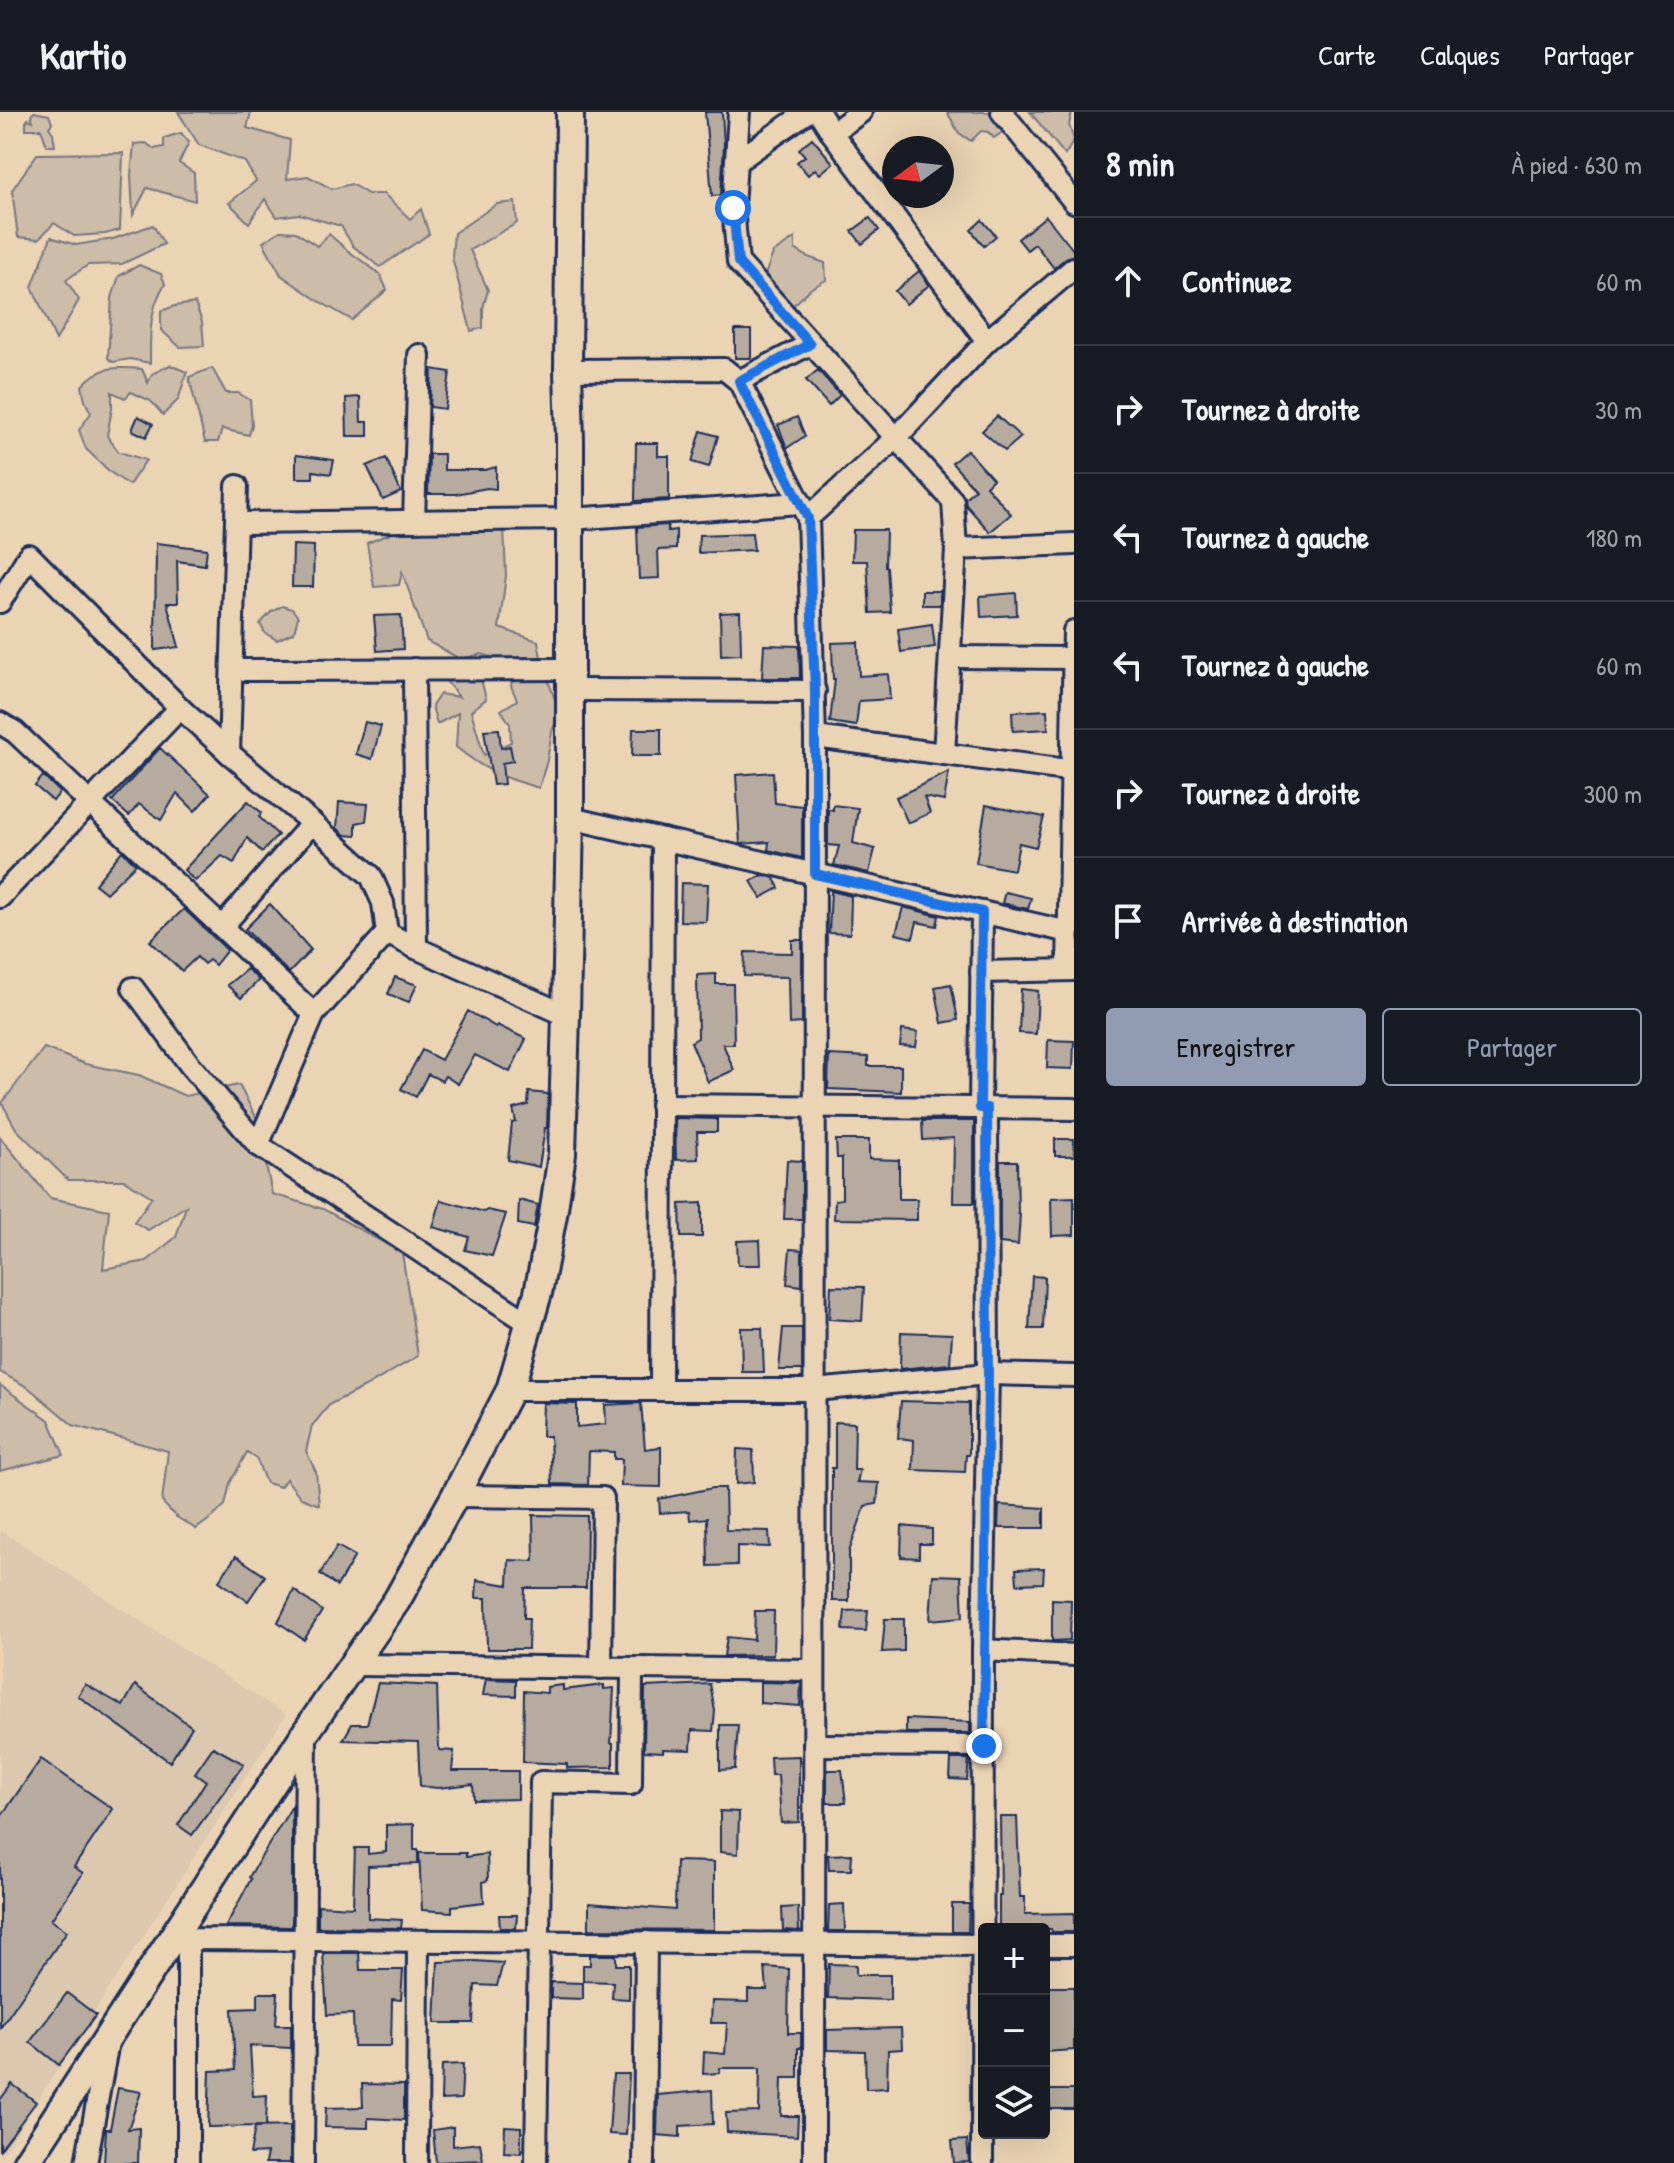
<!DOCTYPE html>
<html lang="fr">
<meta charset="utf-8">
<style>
body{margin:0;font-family:"Patrick Hand",sans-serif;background:#20242c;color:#f1f3f6}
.controls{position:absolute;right:24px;bottom:24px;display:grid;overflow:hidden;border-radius:8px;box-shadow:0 8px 32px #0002}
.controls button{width:72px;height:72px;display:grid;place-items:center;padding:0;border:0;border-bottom:2px solid #363941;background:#171b24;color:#f1f3f6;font:40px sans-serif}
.compass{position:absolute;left:882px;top:24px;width:72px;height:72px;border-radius:50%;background:#171b24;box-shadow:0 8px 32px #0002;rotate:255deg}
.stop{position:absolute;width:24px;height:24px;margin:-18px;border:6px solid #1a73e8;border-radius:50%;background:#fff}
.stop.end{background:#1a73e8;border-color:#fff;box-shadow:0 2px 8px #0008}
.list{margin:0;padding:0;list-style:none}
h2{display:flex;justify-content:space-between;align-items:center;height:104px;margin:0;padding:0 32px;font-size:34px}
h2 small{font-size:26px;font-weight:400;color:#9ea1a6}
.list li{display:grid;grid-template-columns:52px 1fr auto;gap:24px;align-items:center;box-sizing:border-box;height:128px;padding:0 32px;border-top:2px solid #363941}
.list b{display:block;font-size:30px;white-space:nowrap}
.list em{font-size:26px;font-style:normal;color:#9ea1a6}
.actions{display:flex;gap:16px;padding:24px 32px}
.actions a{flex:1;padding:18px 0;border:2px solid #919bb2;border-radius:8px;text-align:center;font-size:28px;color:#919bb2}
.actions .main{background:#919bb2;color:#111}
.icon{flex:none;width:44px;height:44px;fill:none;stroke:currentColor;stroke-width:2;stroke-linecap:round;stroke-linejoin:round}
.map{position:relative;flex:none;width:1074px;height:2051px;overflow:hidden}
header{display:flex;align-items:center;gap:48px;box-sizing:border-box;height:112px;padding:0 40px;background:#171b24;border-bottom:2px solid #363941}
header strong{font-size:38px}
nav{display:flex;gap:44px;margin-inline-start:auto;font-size:28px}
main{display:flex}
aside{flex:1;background:#171b24}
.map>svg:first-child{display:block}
.built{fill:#dbc8ae}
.green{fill:#cdbca8;stroke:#747683;stroke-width:2}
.building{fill:#b7ab9f;stroke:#1b2f5e;stroke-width:2}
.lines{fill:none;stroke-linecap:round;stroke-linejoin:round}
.minor-casing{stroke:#1b2f5e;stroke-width:26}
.tertiary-casing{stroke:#1b2f5e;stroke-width:32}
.minor{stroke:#ebd4b4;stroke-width:20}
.tertiary{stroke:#ebd4b4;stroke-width:26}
.route{stroke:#1a73e8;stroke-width:10}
</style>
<header>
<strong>Kartio</strong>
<nav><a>Carte</a><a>Calques</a><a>Partager</a></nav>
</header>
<main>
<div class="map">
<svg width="1074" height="2051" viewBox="0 0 1074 2051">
<rect width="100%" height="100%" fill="#ebd4b4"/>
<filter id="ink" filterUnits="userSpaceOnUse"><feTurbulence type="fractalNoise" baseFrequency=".0125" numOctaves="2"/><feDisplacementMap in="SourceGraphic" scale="16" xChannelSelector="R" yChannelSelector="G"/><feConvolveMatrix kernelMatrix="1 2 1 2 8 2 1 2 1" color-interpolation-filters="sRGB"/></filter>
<g filter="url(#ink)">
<path class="built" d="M0,1418L286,1603L0,2046Z"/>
<g class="green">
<path d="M34,0L49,3L52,11L49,15L53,21L55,34H47L41,17H26V10L28,7L33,9L31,3Z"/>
<path d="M178,0H251L247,16L290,28L287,67L308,64L332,77L351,72L368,82H384L410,107L421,97L429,122L380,155L353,134L341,114L299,102L277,105L265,87L249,111L229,91L256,69L245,50L199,33Z"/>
<path d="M947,0H1014L1005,18L994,26L988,20L981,19L971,29L959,21Z"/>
<path d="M1030,0H1072L1069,13L1074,28L1065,43Z"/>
<path d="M181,21L189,30L179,51L194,61L195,89L147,76L133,103L131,63L134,32L146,31L154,37L164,35V26Z"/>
<path d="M123,41L120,118L105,122L74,124L54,111L39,127L18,125L12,78L37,42Z"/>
<path d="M515,90L517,111L470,138L488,178L483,196V216L471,219L452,145L454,121L497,92Z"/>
<path d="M153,113L164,132L122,152L88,153L66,168L79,188L56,228L32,175L51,125L76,133L113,127Z"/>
<path d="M280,119L296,120L317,134L329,122L347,138L380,162L387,178L352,208L317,188L281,163L263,130Z"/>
<path d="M795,126V137L808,145L825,151L826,168L810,177L793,194L773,185L765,163L773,141Z"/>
<path d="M139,153L161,162L165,172C149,196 150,223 150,251L130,247L113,250L108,246L112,186L119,164Z"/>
<path d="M195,191L202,210L204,234L180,235L161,218V199L175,194Z"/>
<path d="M170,253L187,260L178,288L163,303L151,289L131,280L125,286L112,280V296L107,324L119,340L146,348L129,373L110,360L86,337L79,318L91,301L85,289L82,274C100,253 117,255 142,257L148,271L152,262Z"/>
<path d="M212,256L226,281H238L250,288L252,313L249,323L222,317L218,330H205L189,265Z"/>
<path d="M415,412L504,414L506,464L499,516L538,529L543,557L519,553L482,542L460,547L427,529L402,460L399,473L374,475L367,431Z"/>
<path d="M282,494L292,497L298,505L294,520L277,528L265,521L260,512L271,500Z"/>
<path d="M450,547L479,559L486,587L471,599L484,643L511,630L510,612L501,598L517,588L511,574L513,563L547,565L559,599L552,620L547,648L539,676C504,666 485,659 456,635L458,601L437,612L432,594L440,582L459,585L437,558Z"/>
<path d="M44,936L85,952L139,963L185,984L239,973L256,1005L272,1082L323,1097L402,1141L418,1244L365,1275L330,1292L312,1314L306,1339L316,1360L319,1393L301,1386L286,1367L280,1375L266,1371L256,1346L247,1340L230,1371L225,1393L214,1404L196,1417L175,1404L162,1390L168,1339L73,1313L29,1276L0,1260V1025L50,1086L109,1098L103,1157L147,1149L176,1125L186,1094L148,1118L134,1110L152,1085L124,1068H68L16,1017L2,991Z"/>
<path d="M0,1273L49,1308L64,1343L0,1359Z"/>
</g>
<g class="building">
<path d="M705,0H722L724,32L721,83L712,84Z"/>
<path d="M812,26L833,51L820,62L815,57L808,63L797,50L805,44L799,37Z"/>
<path d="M1046,104L1074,139V143L1066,146L1054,156L1035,132L1027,138L1018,127Z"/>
<path d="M870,106L879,118L862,132L852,119Z"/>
<path d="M982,108L996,124L984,134L971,118Z"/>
<path d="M919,159L929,173L906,192L895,179Z"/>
<rect x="735" y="218" width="16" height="28"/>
<path d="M432,257L450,260L445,297L430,295Z"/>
<path d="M818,258L840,283L829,294L806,268Z"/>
<path d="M360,285L361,310H368V324H347L346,286Z"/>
<path d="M138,304L153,312L146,325L132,318Z"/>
<path d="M997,304L1021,325L1005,339L982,319Z"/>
<path d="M797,305L805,324L787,336L778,313Z"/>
<path d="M701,319L718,324L709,355L692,350Z"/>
<path d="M636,331H658V344H669V387L635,389Z"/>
<path d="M967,338L993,367L986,374L1011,402L990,420L966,393L965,386L975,377L952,351Z"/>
<path d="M429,342H444V358H485L496,355V377L487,376L456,382H428Z"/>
<path d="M296,343L334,348L331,362L313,359V366H296Z"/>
<path d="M386,346L401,380L383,388L367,354Z"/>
<path d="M668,413V419L676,418V437L658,438L659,466L639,467L637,415Z"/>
<path d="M853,418H886L885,455H887L890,500L870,501L867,449H852Z"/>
<path d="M752,421L754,438L698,441L699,423Z"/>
<path d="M156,431L207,437L205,453L177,449L178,491H167L179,535L155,538Z"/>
<path d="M293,433L314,434L313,475H292Z"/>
<rect x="922" y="479" width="18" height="14"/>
<path d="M1016,481L1017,503L981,505L980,484Z"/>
<path d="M740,500L741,542L721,543L720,501Z"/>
<path d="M401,503L403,537L377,539L374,504Z"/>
<path d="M932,512L935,535L901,540L898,517Z"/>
<path d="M858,530L859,564L888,562L890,587L859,589L856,614L830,610L835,567H833L832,531Z"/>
<path d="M764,533L799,534L800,566H762Z"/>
<path d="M1047,598L1048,617L1013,619L1012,600Z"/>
<path d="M365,610L381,614L372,647L356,642Z"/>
<path d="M499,617L501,636L510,634L513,649L502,651L504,672L493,673L484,618Z"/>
<path d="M633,617H661V644H632Z"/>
<path d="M160,636L210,682L195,699L177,681L161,708L139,692L129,704L112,689Z"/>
<path d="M773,660L775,691L802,694V746L768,738L769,730L740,732L736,663Z"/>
<path d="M949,660L944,689L924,685L930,701L908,711L896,685Z"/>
<path d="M43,664L60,680L53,689L35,674Z"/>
<path d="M248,689L262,701L259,705L278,723L262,740L247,726L234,751L222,744L195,769L184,758Z"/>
<path d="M339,690L368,692L366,709L356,711V724L345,723L337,716Z"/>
<path d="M833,693L858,696L853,731L875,737L869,761L834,753L839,734L828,733V697L833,698Z"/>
<path d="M986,693L1044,705L1036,735L1019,731L1014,758L976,751Z"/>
<path d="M122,739L136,752L106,781L95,772Z"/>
<path d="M763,763L774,766L779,776L761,786L751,769Z"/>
<path d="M681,771L708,772L706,810L680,809Z"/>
<path d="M831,779L851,784L850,822L829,821Z"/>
<path d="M1005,780L1031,786L1028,797L1002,791Z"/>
<path d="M270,792L311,838L289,861L245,817Z"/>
<path d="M903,795L939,804L937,814L917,810L913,826L896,822Z"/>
<path d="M184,797L227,838L215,853L209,848L204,852L197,845L182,859L150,829Z"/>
<path d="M792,828H802V911L789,912L788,865L744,864L745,840L792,841Z"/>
<path d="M247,857L259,868L241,886L227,873Z"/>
<path d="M716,862V872H733L734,932H723L734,958L708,970L691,930L698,926L697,863Z"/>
<path d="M395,865L417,873L409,890L388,882Z"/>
<path d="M951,872L958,908L942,911L935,875Z"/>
<path d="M1021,877L1038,879L1036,922L1019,921Z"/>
<path d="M468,899L496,915L497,913L526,927L510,960L475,943L458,972L445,964L442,969L428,962L416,985L401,977L422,938L441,948Z"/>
<path d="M902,918L918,920L916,935L900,934Z"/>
<path d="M1048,928L1074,929L1073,957L1047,956Z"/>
<path d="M829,943L868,945V954H901V980L828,977Z"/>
<path d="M529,980L548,982L547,1016H545L539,1055L508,1048L512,1011L516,1010L513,997L528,993Z"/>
<path d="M675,1006L717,1007V1020H697L698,1047L676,1048Z"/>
<path d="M922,1009H974V1091H953L954,1026L923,1028Z"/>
<rect x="1055" y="1027" width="19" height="17"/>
<path d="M836,1028H869V1047L899,1048V1087H917V1108L834,1107L835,1088L842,1087V1046H837Z"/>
<path d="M787,1048L802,1049V1107H784Z"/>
<path d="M1000,1049H1017L1018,1102H1020L1018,1133L1000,1131Z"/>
<path d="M1074,1085V1123L1052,1124L1051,1086Z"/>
<path d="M441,1088L484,1100L487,1098L506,1102L492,1144L465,1138L469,1125L433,1115Z"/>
<path d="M519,1088L538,1093L534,1115L518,1112Z"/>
<path d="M702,1091V1125H681L680,1092Z"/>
<path d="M760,1128L761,1153H738L737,1129Z"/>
<path d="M790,1137L802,1138V1174L787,1172Z"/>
<path d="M1032,1164L1045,1165L1043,1217H1029Z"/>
<path d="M831,1174L864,1175L862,1209L829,1207Z"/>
<path d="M741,1216H762L764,1260H742Z"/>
<path d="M783,1216H802V1258H779Z"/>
<path d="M901,1220L952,1222L950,1252L900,1257Z"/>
<path d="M901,1289L969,1291V1343H966L965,1360L913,1358L914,1328L898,1326Z"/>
<path d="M543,1291L577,1292V1315L606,1312L605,1293L641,1291L645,1337L661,1335V1375L621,1374L622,1347H614V1340L589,1339L588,1373L552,1372L550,1324H542Z"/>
<path d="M835,1310L855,1311L854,1358H860L857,1370L879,1371L877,1392L865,1394L849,1440V1489H832V1356H835Z"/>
<path d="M737,1337L753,1338L754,1370L736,1372Z"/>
<path d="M713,1376H725L726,1418L769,1419L770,1435L737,1434V1453L708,1454L707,1406L690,1408L689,1399L660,1401L659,1387Z"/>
<path d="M999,1393L1044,1396V1416H998Z"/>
<path d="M533,1403L587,1404L586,1476H525L524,1506H529L528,1537H487L486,1486H476L477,1468L508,1473L509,1448L534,1449Z"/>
<path d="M902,1414L932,1417V1432H919V1446L901,1445Z"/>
<path d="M337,1434L355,1444L337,1474L320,1462Z"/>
<path d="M236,1444L265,1464L248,1489L219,1469Z"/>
<path d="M1044,1456L1043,1471L1017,1472L1016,1457Z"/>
<path d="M933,1463L961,1464L963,1505L930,1508Z"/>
<path d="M294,1478L322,1499L304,1528L278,1510Z"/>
<path d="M1052,1487L1071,1488L1070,1528L1052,1529Z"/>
<path d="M868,1498L866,1519L843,1518L845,1499Z"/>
<path d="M755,1499H774L773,1543L724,1544L727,1525L754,1528Z"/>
<path d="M885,1507H904V1539L882,1540Z"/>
<path d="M486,1567L516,1568V1584L483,1583Z"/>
<path d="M760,1570L801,1571L800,1594L760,1591Z"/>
<path d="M378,1571L437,1574L439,1638L454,1639L452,1659H518V1687L474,1688L473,1672L438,1676L420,1674L418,1630L343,1628L352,1612H367Z"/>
<path d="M85,1572L123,1594L135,1573L192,1615L170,1650L78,1584Z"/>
<path d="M710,1572L715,1599L713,1619L692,1618L691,1638L663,1637V1640L644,1639L645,1575Z"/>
<path d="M563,1573V1578L604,1573V1577L614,1576L611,1631H613V1655L567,1656V1652L523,1650L524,1579L547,1581V1575Z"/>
<path d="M906,1607L970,1610V1621H906Z"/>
<path d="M720,1613H738L735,1657L720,1658Z"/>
<path d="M213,1635L244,1652L192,1723L178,1713L206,1669L195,1661Z"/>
<path d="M799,1644V1710L781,1711L778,1663H771L770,1645Z"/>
<path d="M41,1647L113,1697L74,1755L83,1761L51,1808L67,1819L0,1916V1706Z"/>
<path d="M951,1647H969L967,1668L950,1667Z"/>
<path d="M827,1658H842L846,1691H827Z"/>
<path d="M292,1694V1815L226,1814L251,1767L249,1765Z"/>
<path d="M720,1699L739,1700L738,1742L720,1740Z"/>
<path d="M1000,1705H1017L1020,1785H1025V1802L1074,1801V1820H1052L1051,1817H999V1784H1001Z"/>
<path d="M414,1712V1738H418V1752L368,1754V1806L402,1808L401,1816L318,1815V1793L353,1795L355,1736H368V1742L386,1740V1713Z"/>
<path d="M419,1741H466V1745L487,1742L488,1768L483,1770L484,1790L452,1794V1800L422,1798Z"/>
<path d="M852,1742L851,1758H829L828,1743Z"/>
<path d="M676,1749L714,1750V1818L589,1817V1791L675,1798Z"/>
<path d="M844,1792L845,1819H828L829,1793Z"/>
<path d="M952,1792H969L968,1820H952Z"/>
<path d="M798,1795L799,1819L783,1818L782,1796Z"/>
<path d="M499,1803H517L516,1816H500Z"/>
<path d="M323,1841H359L360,1858H403L401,1888L392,1887L391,1934H354L353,1902L327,1903Z"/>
<path d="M590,1843H616V1853H629V1887L612,1886L613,1870L583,1869V1853H590Z"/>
<path d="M475,1849L503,1851L497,1874L475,1873L473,1911H435L438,1850Z"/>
<path d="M829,1852L856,1853V1863H890V1888L828,1886Z"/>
<path d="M765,1855L789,1857L788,1921H801V1936H798V1966H782L781,2004H798L797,2024L727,2020L726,2001L759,2000L760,1956H720V1961L703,1962L704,1940L725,1942L727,1911H711L712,1889L748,1890V1878H767Z"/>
<path d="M551,1870L583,1871V1887L551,1886Z"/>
<path d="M1044,1875H1074V1938L1044,1940Z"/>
<path d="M67,1881L96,1903L59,1953L30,1930Z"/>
<path d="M258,1881H278L276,1913H291V1936L250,1934L253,1984L267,1983L266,2014L208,2015L210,1959L235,1958L232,1897L258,1896Z"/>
<path d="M901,1916L902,1937L888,1938L887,1976L866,1977L865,1939L827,1938V1918Z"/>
<path d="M463,1952L461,1987L441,1988L442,1953Z"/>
<path d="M613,1962H629L626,2023L609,2022Z"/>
<path d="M12,1972L36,1990L0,2038V1988Z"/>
<path d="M362,1972L404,1973V2008L368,2006V2016L325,2015L326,1996L363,1995Z"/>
<path d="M118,1976L141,1980L128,2017L139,2016L138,2051H104L106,2017H110Z"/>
<path d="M712,1978L713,2012L680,2014V2025L657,2023L658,1983Z"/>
<path d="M1049,1978H1074V1997H1050Z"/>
<path d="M290,2014V2051H265L267,2041L250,2042L255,2015Z"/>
<path d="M505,2014L521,2015V2041L504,2040Z"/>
<path d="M453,2015V2034L480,2031L483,2048L436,2050L433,2018Z"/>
<path d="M967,2028L969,2050L954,2051L952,2029Z"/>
</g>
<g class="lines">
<g class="minor-casing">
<g id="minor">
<path d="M739,0L733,96L738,150L953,389L956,437L944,642"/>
<path d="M816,0L820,2L832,21L987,229"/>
<path d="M1002,0L1074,90"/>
<path d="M832,21L861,0"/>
<path d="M736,50L807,0"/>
<path d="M568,258L724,257L739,269L808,406L815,625L814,2051"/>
<path d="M739,269L810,232"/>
<path d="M808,406L897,325L987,229L1074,156"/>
<path d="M414,409L419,243"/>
<path d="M237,411L570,407L801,391"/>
<path d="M956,437L1074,432"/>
<path d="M0,490L29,443L180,596L229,641L312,711L371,764L383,791L387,821"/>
<path d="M951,545L1074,546"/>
<path d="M414,557L416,836"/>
<path d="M232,558L570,557"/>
<path d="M570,578L815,579"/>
<path d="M0,611L15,620L314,902"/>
<path d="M815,625L1074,659"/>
<path d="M229,641L237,374"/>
<path d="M570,706L1069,820"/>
<path d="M0,785L180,596"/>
<path d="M222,815L312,711"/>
<path d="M387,821L416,836L566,903"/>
<path d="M1068,858L1074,519"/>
<path d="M981,860L1074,858"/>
<path d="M133,876L190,953L258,1033L529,1211"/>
<path d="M661,993L1074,997"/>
<path d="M980,996L982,800"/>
<path d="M258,1033L314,902L387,821"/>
<path d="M510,1278H814L988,1262L1074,1264"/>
<path d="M661,1278L663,727"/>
<path d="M455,1384L603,1386L601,1556"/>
<path d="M983,1538L1074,1543"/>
<path d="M353,1553L814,1558"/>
<path d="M814,1633L984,1634"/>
<path d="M171,1825L188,1827L984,1833"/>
<path d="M1044,1833H1074"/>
<path d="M86,2051L108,1930"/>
<path d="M188,2051V1827"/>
<path d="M303,2051L306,1620"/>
<path d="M417,2051L418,1829"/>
<path d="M536,2051L541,1670L631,1672L632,1556"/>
<path d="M644,2051L646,1830"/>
<path d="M982,2051L983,1538L988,1262L987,996"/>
</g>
</g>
<g class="tertiary-casing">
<path id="tertiary" d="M26,2051L306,1620L397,1488L455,1384L510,1278L538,1181L553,1103L562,1042L566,903L570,706V329L568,258L570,0"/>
</g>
<use href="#minor" class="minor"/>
<use href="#tertiary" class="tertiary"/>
</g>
</g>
<g class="lines" filter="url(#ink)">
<path class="route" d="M733,96L738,150L810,232L739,269L808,406L815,579V762L982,800L980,996H987L988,1262L984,1634"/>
</g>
</svg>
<div class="controls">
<button>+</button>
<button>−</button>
<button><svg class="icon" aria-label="layers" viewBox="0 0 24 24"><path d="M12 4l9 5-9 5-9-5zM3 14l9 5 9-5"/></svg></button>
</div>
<svg class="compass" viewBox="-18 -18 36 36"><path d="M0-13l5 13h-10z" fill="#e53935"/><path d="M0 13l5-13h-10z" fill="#9ea1a6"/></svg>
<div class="stop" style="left:733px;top:96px"></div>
<div class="stop end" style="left:984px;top:1634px"></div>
</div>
<aside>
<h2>8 min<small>À pied · 630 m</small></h2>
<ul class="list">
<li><svg class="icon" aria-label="ahead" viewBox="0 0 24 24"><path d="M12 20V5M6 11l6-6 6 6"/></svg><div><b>Continuez</b></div><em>60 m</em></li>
<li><svg class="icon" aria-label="right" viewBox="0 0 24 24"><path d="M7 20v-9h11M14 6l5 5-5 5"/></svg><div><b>Tournez à droite</b></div><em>30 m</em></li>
<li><svg class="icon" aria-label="left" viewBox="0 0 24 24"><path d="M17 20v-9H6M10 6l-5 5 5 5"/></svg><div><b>Tournez à gauche</b></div><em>180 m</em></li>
<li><svg class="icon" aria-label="left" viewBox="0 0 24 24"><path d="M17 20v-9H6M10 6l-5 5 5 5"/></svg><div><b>Tournez à gauche</b></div><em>60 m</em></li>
<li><svg class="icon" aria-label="right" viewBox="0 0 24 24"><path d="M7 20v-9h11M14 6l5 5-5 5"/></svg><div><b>Tournez à droite</b></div><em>300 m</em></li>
<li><svg class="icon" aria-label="arrive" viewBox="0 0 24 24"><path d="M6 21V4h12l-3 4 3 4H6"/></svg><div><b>Arrivée à destination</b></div></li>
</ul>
<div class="actions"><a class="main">Enregistrer</a><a>Partager</a></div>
</aside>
</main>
